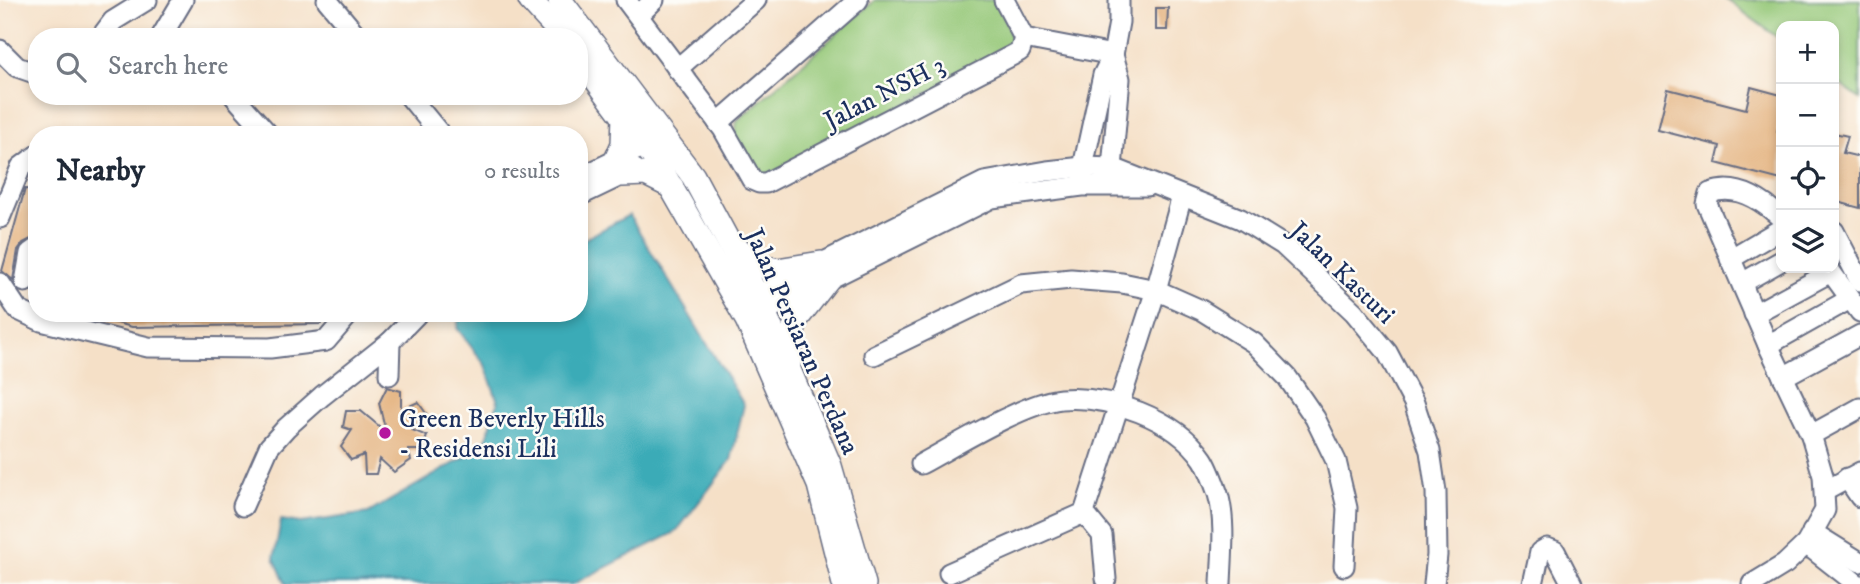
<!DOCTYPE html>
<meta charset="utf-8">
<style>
body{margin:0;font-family:"IM FELL DW Pica",serif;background:#f6f6f7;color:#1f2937}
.controls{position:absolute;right:21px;top:21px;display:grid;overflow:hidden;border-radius:14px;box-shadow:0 4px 10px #0003}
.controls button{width:63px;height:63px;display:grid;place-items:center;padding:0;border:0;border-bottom:2px solid #e0e1e3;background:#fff;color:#1f2937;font:35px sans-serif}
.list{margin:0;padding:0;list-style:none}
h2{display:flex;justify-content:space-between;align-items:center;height:91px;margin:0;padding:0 28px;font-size:30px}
h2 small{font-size:23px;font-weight:400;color:#747a83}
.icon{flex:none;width:38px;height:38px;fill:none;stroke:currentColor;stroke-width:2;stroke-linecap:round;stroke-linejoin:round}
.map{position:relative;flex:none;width:1860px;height:584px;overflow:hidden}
.search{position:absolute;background:#fff;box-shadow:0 4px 10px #0003;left:28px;top:28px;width:560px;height:77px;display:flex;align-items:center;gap:18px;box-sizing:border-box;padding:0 24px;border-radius:28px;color:#747a83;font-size:26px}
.panel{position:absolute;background:#fff;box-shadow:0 4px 10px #0003;left:28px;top:126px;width:560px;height:196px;border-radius:28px}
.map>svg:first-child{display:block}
.green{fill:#94c777;stroke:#587b6a;stroke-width:2}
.water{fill:#3aabb7;stroke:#2a6d8a;stroke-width:2}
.building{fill:#e3b07c}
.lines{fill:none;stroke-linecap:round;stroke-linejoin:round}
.minor-casing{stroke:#676d83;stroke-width:23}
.major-casing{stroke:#676d83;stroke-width:26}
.minor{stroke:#fff;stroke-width:19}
.major{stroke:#fff;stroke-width:23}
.poi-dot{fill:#b5179e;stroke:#fdfcf7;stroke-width:2.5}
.labels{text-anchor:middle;stroke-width:5;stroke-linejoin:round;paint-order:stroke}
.street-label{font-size:26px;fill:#1b2f5e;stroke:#fdfcf7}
.poi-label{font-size:26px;fill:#1b2f5e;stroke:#fdfcf7;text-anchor:start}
</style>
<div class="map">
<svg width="1860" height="584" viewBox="0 0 1860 584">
<rect width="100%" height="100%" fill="#fdfcf7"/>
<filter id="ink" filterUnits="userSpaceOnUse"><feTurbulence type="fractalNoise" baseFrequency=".0143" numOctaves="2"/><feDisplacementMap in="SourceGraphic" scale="14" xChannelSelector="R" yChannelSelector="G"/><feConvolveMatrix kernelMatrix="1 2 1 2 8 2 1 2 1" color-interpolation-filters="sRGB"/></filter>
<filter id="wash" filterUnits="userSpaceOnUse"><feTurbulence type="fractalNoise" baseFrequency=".00686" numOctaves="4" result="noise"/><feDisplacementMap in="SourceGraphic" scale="28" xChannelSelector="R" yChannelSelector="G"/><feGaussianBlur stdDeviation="1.57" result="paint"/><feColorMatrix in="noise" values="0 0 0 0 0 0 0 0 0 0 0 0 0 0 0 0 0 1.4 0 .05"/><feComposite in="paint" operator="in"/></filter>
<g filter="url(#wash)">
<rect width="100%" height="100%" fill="#f5e0c7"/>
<g class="green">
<path d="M875,0H995C1003,17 1016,33 1008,52L769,175L752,169L734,139L737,121Z"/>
<path d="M1727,0H1860V99L1834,80V26H1781V40Z"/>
</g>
<path class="water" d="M629,215L744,405L731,460L676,532L573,584H286L274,558L281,520L301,523L368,513L484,446L498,402L485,365L457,328L460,313H579V242Z"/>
<g id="blocks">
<g class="building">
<path d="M1156,8H1168L1167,30H1156Z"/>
<path d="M1751,87L1781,95V114L1777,132L1781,133V180L1716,163L1720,146L1658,130L1668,89L1746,109Z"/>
<path d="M1834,133L1848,136L1843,153L1860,157V208L1834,201Z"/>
<path d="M25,189L37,190V236L23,243L18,250L13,280L2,271Z"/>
<path d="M96,313H321V324L132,327L95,317Z"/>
<path d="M387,387L401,391V410L418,402L428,416L412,430L427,436L422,450H408L411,460L394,472L380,459L376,474H365L364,455L351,460L341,447L352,430L343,427L346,411H361L386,432L379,403Z"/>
</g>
</g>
</g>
<g filter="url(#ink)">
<use href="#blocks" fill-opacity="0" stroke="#676d83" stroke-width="2"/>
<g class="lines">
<g class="minor-casing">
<g id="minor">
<path d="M327,0L358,37"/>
<path d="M626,0L723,129L752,180L759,183H766L1013,55L1020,51L1024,38"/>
<path d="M1004,0L1024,38L1113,55"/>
<path d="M639,15L654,0"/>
<path d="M101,37L113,21L147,0"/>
<path d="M161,37L183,0"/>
<path d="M0,50L17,67L37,74"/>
<path d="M677,69L756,0"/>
<path d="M234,96L269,135"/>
<path d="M409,96L441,135"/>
<path d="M718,123L858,0"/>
<path d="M579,178L657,140"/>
<path d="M1083,179V167L1103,75L1113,55L1119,22V0"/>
<path d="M1111,179L1120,79L1113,55"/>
<path d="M579,196L635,169"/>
<path d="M0,218L21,167L37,155"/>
<path d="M1834,231L1860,281"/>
<path d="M1730,259L1781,229"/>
<path d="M1828,268L1860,312"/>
<path d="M25,282L30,253L37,248"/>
<path d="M0,283L18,310L41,321L148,347L270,348L326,341L350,313"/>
<path d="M1742,283L1781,261"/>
<path d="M746,301L984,182L1047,171L1083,167L1113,168L1241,219L1283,245L1354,312L1387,352L1414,403L1430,451L1436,492L1437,555L1434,584"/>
<path d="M1754,314L1831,272"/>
<path d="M751,318L992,198L1082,186H1147"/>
<path d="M390,342L418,313"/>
<path d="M1768,345L1850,299"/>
<path d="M874,355L1021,284L1071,279L1122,283L1156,290L1201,310L1254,343L1287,377L1315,418L1336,461L1347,508L1344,566"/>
<path d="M1783,377L1860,335"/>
<path d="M1811,435L1860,408"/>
<path d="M921,464C956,445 1024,403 1061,399C1109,395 1175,418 1203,459C1209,468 1214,483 1218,494C1226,521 1222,555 1221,584"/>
<path d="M1847,478L1860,497"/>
<path d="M1825,491L1860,472"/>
<path d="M243,506L269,447L286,428L322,396L390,342L389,375"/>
<path d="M1084,513L1156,290L1182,196"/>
<path d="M1812,532L1860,562"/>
<path d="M1806,544L1857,584"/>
<path d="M949,573L1084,513L1102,535L1106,579"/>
<path d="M1533,584L1540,552L1547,548L1555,551L1572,584"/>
<path d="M1752,584L1785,564L1806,544L1825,510L1823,476L1811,435L1768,345L1707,204L1710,193C1737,183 1762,200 1781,218"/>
</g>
</g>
<g class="major-casing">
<g id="major">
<path d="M530,0L564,37"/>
<path d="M560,0L693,176L757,295L830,466L864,584"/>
<path d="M579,57L655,159L747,320L819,485L844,584"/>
<path d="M616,160L623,144L624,116"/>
<path d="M622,175L646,174L672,187"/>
<path d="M736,247L757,265L777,270L821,263"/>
<path d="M789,365L791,341L796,320L828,279"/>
</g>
</g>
<use href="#minor" class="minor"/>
<use href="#major" class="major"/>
</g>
</g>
<circle class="poi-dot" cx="385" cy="433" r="7"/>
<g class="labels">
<g class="street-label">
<text transform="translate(884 92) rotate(-27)" y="9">Jalan NSH 3</text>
<text transform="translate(1343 272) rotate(44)" y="9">Jalan Kasturi</text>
<text transform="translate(803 341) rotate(66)" y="9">Jalan Persiaran Perdana</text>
</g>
<g class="poi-label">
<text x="399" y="427">Green Beverly Hills<tspan x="399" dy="30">- Residensi Lili</tspan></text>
</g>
</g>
</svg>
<div class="controls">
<button>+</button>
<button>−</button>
<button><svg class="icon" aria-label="locate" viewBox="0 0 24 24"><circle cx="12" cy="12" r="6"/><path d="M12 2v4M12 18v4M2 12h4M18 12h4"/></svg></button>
<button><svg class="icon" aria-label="layers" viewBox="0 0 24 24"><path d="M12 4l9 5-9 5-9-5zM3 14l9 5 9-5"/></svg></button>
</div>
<div class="search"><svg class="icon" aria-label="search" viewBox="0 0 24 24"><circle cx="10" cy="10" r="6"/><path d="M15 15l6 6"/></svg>Search here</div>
<section class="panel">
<h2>Nearby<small>0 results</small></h2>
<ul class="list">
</ul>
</section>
</div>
